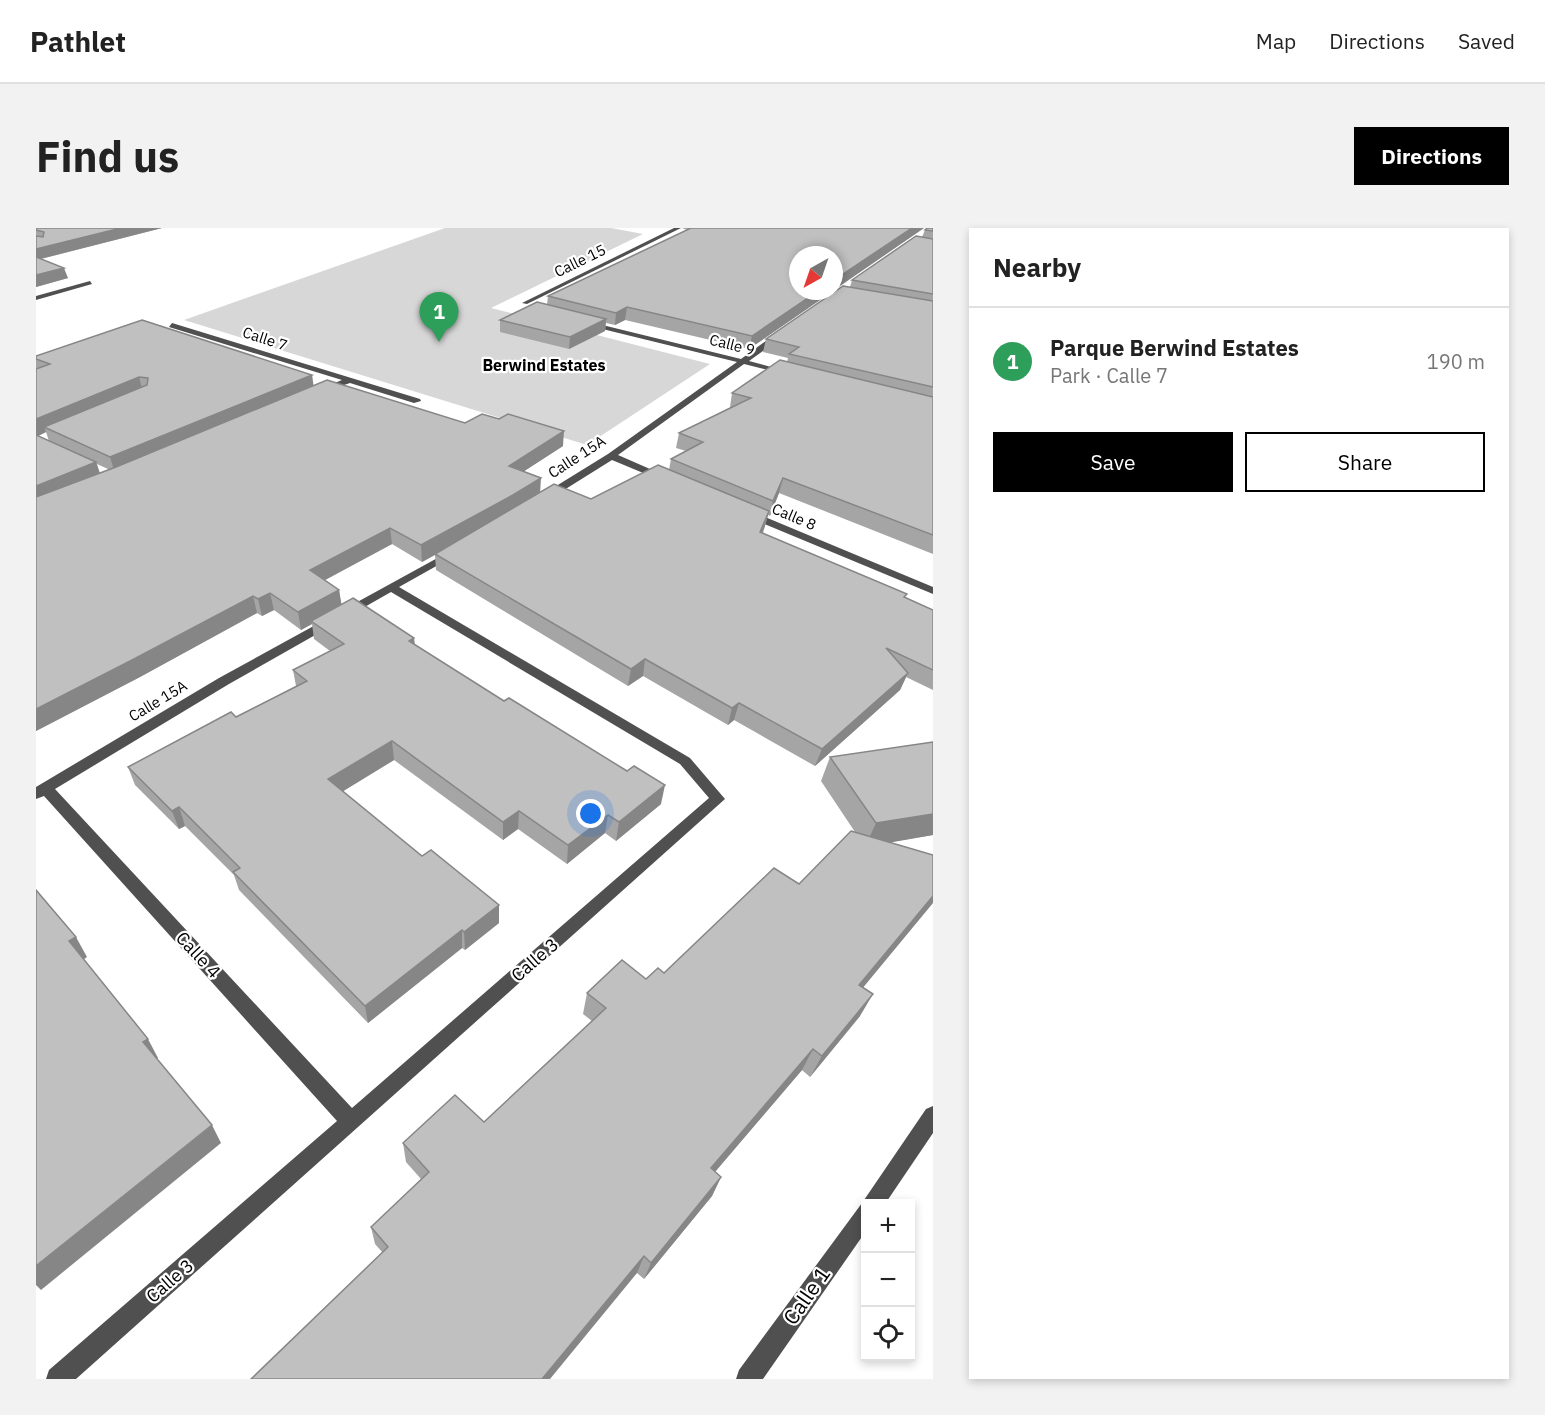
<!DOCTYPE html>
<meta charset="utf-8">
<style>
body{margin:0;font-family:"IBM Plex Sans",sans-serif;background:#f2f2f2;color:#222}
.controls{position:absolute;right:18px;bottom:18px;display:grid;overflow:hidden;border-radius:0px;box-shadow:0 3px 9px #0003}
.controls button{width:54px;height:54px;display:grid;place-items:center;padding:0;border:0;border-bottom:2px solid #e0e0e0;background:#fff;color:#222;font:30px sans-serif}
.compass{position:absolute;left:753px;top:18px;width:54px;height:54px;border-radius:50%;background:#fff;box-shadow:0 3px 9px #0003;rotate:220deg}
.you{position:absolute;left:555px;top:586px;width:21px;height:21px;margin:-15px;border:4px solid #fff;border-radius:50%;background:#1a73e8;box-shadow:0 0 0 9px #1a73e833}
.badge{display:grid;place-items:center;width:39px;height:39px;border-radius:50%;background:#000;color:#fff;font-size:20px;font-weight:700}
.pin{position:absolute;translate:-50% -50px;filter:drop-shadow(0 2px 3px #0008)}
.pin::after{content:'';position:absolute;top:32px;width:21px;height:18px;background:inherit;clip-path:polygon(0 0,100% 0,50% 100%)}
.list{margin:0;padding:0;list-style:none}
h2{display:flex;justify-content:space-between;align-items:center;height:78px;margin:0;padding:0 24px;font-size:26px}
h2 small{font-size:20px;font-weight:400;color:#767676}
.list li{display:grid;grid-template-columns:39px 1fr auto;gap:18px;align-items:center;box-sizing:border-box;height:108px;padding:0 24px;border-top:2px solid #e0e0e0}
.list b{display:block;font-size:22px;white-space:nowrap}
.list p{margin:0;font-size:20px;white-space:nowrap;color:#767676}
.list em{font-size:20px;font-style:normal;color:#767676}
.actions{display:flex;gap:12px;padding:18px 24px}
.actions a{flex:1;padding:14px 0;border:2px solid #000;border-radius:0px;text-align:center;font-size:21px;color:#000}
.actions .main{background:#000;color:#fff}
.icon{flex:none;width:33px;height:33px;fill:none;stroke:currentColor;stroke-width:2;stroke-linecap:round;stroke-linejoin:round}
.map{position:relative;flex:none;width:897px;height:1151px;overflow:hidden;border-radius:0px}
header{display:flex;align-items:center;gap:36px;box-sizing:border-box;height:84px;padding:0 30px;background:#fff;border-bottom:2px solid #e0e0e0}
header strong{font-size:28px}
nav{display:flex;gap:33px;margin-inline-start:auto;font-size:21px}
.intro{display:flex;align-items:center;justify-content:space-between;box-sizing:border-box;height:144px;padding:0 36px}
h1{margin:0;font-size:42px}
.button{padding:15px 27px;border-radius:0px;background:#000;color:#fff;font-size:21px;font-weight:700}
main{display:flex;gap:36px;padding:0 36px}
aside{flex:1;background:#fff;border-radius:0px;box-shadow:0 3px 9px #0003}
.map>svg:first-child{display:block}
.green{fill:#d7d7d7}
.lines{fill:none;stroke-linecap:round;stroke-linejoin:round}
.minor{fill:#505050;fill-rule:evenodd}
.wall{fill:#a5a5a5;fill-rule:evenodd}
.shaded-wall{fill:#868686}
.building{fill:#c0c0c0;stroke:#868686;stroke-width:1.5}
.labels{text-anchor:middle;stroke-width:4.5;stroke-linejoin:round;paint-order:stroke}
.far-street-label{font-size:15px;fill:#000;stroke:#fff}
.far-neighbourhood-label{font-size:16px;font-weight:bold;fill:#000;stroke:#fff}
.street-label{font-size:18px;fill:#000;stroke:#fff}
.near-street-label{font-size:21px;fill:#000;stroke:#fff}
</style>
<header>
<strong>Pathlet</strong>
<nav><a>Map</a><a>Directions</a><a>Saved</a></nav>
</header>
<div class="intro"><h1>Find us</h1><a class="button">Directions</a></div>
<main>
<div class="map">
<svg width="897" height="1151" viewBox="0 0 897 1151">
<rect width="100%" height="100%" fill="#fff"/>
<path class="green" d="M409,0H575L607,6L455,80L674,136L551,217L148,92Z"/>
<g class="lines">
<g class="minor">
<path d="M638,0H645L491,76L486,75Z"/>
<path d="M54,53L56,56L0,72V68Z"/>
<path d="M546,92L705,131L742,104H748V108L713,133L757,145L753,147L708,136L582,227L630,248V252H624L576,232L512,272H504V268L572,226L701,134L546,96Z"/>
<path d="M136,95L384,171L385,173L378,175L314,155L284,165V161L306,152L133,99Z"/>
<path d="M709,284H717L897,359V366L709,288Z"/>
<path d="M416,322L420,323V327L363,359L654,530L689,571L40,1151H10L13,1142L301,893L8,568L0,571V559L183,450ZM355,364L644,536L673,570L316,880L19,561L193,456Z"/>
<path d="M897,878V905L849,976H830V1003L727,1151H700L703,1142L826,975L890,881Z"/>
</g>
</g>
<g class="wall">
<path d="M0,0H126L5,31L32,50L0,59Z"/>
<path d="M646,0H888L798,62V27L762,63H797L713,121L589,92L579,97L570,95L569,103L533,121L464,104V92L511,77L512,68L651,2Z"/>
<path d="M897,0V326L743,265L734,288L732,287L727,305L897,382V462L870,449L864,462L779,538L698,492L692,497L607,448L592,458L400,342L399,327L386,334L356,316L289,352L303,362L305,377L378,410L379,417L625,576L580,613L569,605L531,636L482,601L467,612L358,532L307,563L386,628L463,677V695L429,722L426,720L332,795L203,662L198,647L149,598L143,601L99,557L92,539L200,489L260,458L257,442L294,423L278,411L276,396L265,402L238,382L226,388L221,385L104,449L0,503V128L276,147L277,158L429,195L527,218L488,243L504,265L555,271L633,242L635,231L650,223L640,220L643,205L695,179H694L696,165L751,134L752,130L727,124L730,111L814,59L816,52L886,9L889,2ZM10,204L13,213L2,208ZM61,236L72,241L73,242L64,245Z"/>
<path d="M897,514V607L854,614L827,759L824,788L774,849L766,842L679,944L685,949L676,968L608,1051L601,1045L347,1025L339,1016L335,999L385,951L370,934L367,915L448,894L556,793L547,786L551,765L610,751L628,745L763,656L819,604L785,553L794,529Z"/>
</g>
<g class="shaded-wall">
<path d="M85,0H126L0,32V21Z"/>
<path d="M876,0H888L798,62V52Z"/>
<path d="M28,40L32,50L0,59V47Z"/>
<path d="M782,63H797L713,121L716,108Z"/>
<path d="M591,79L589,92L579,97L580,85Z"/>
<path d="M570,91L569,103L533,121L534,109Z"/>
<path d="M276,147L278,161L79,245L74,229Z"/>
<path d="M103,149L107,164L8,199L10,204L0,209V191Z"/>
<path d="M528,203L527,218L473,253V238Z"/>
<path d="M60,234L65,250L0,277V258Z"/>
<path d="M505,250L504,266L477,283L386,334L385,317Z"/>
<path d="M747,250L743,265L734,288L737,273Z"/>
<path d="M733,283L729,298L720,320L724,304Z"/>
<path d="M354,300L356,316L276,359L274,342Z"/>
<path d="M303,362L306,379L275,393L276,396L265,402L262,384Z"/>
<path d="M234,365L238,382L226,388L222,371Z"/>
<path d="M217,368L221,385L104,449L0,503V481Z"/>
<path d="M378,410L379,428L373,413Z"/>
<path d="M609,431L607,448L592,458L595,441Z"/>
<path d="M872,445L864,462L779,538L786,521Z"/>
<path d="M703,475L698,492L692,497L696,480Z"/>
<path d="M356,513L358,532L296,570L292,551Z"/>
<path d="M629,557L625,576L580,613L583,594Z"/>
<path d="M143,579L149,598L143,601L136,583Z"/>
<path d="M483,583L482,601L467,612V594Z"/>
<path d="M897,586V607L829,619L840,595Z"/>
<path d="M572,587L569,605L531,636L532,617Z"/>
<path d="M897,668V675L811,779L823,757Z"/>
<path d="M463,677V695L429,722L428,704Z"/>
<path d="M426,702V720L332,795L329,778Z"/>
<path d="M40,709L51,729L44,734L33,713Z"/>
<path d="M837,766L824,788L774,849L786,828Z"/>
<path d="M112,811L122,830L117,833L107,814Z"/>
<path d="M777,821L766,842L666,959L675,940Z"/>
<path d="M176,897L185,915L5,1062L0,1057V1038Z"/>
<path d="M685,949L676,968L608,1051L615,1035Z"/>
<path d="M608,1028L601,1045L514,1151H506Z"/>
</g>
<g class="building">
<path d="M0,0H85L0,21V8L7,9L8,4L0,2Z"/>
<path d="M655,0H876L798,52V27H762V63H782L716,108L591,79L580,85L512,68Z"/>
<path d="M891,0H897V3L889,2Z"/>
<path d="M880,8L897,11V66L816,52Z"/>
<path d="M0,29L28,40L0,47Z"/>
<path d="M807,58L897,73V159L753,126L763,119L730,111Z"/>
<path d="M501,74L570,91L534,109L464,92Z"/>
<path d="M106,92L276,147L74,229L8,199L111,157L112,150L103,149L0,191V141L14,136L0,131V128Z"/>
<path d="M744,132L897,169V307L747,250L737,273L635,231L667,214L643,205L715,170L696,165Z"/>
<path d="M291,152L429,195L446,186L463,191L472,186L528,203L473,238L505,250L477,267L385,317L354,300L274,342L303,362L262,384L234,365L222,371L217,368L98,431L0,481V269L80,239Z"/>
<path d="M0,207L60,234L0,258Z"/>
<path d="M622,237L733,283L724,304L871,366L868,369L897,382V442L850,420L872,445L786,521L703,475L696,480L609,431L595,441L399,326L518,256L555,271Z"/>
<path d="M317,370L378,410L373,413L468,473L473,470L591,543L598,538L629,557L583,594L572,587L532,617L483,583L467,594L356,513L292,551L386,628L395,622L463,677L428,704L426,702L329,778L197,644L204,640L143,579L136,583L92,539L195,484L200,489L271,453L257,442L308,416L275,393Z"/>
<path d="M897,514V586L840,595L794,529Z"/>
<path d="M815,603L897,627V668L823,757L837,766L786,828L777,821L675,940L685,949L615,1035L608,1028L506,1151H215L352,1019L335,999L393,944L367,915L419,867L448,894L570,780L551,765L586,732L610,751L622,740L628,745L738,640L763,656Z"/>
<path d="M0,662L40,709L33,713L112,811L107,814L176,897L0,1038Z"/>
</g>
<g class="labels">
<g class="far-street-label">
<text transform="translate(544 33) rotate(-26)" y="5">Calle 15</text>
<text transform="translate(229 111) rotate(18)" y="5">Calle 7</text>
<text transform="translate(696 117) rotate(14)" y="5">Calle 9</text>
<text transform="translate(541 229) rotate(-33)" y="5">Calle 15A</text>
<text transform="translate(758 289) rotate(23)" y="5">Calle 8</text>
<text transform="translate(122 473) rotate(-31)" y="5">Calle 15A</text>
</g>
<g class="far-neighbourhood-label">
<text x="508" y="143">Berwind Estates</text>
</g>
<g class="street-label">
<text transform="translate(162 727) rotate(47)" y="6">Calle 4</text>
<text transform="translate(499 732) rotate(-41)" y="6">Calle 3</text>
<text transform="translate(134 1053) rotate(-41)" y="6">Calle 3</text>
</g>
<g class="near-street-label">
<text transform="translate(771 1068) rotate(-55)" y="7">Calle 1</text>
</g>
</g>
</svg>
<div class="controls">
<button>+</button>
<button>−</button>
<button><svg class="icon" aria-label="locate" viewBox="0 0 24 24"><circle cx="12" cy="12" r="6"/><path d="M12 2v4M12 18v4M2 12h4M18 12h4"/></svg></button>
</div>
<svg class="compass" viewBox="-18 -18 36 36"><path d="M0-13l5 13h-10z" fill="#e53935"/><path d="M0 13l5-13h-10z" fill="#767676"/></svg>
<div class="you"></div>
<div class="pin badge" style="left:403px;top:114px;background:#2e9e5b">1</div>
</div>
<aside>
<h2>Nearby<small></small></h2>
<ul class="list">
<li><span class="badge" style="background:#2e9e5b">1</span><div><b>Parque Berwind Estates</b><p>Park · Calle 7</p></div><em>190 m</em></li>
</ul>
<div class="actions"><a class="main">Save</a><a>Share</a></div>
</aside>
</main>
